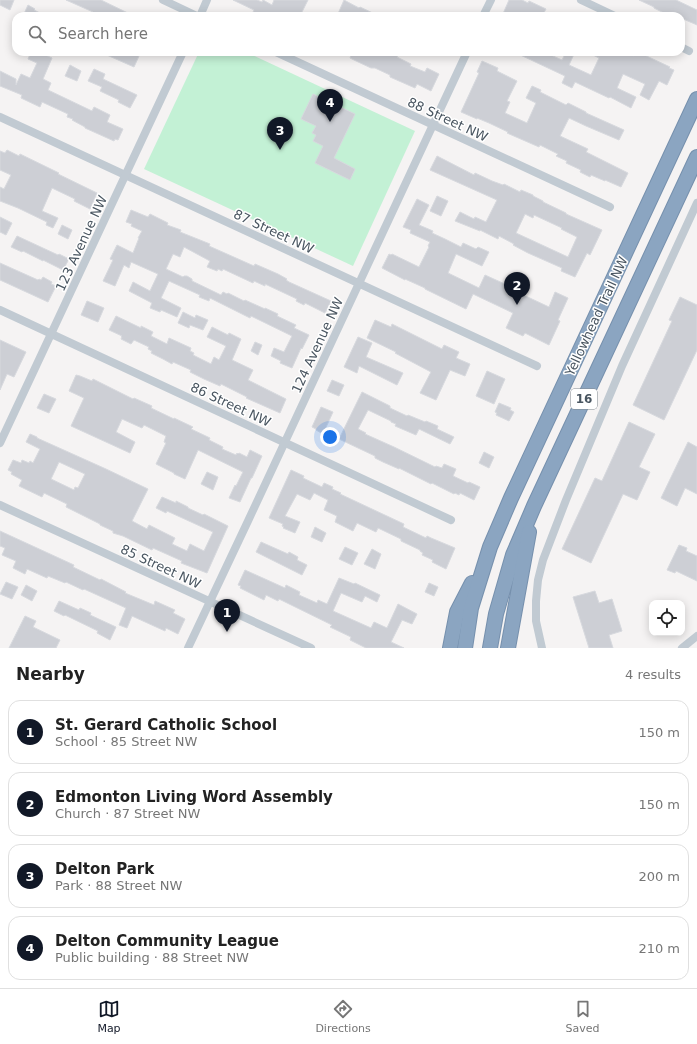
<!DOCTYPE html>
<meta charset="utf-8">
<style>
body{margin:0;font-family:"DejaVu Sans",sans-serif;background:#f2f2f2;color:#222}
.controls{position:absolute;right:12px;bottom:12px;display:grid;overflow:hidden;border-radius:8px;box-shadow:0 2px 10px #0003}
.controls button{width:36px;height:36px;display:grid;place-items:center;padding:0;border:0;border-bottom:1px solid #e0e0e0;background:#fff;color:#222;font:20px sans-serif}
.you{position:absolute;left:330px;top:437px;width:14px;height:14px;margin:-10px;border:3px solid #fff;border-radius:50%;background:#1a73e8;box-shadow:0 0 0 6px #1a73e833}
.badge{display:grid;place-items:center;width:26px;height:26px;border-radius:50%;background:#111827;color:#fff;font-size:13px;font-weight:700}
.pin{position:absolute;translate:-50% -33px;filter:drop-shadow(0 1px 2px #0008)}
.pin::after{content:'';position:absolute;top:21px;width:14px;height:12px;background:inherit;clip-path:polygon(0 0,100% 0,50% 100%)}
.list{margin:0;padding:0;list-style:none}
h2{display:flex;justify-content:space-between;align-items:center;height:52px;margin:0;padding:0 16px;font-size:17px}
h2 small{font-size:13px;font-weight:400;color:#767676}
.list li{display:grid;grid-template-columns:26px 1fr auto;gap:12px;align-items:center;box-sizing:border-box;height:64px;margin:0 8px 8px;padding:0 8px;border:1px solid #e0e0e0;border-radius:12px}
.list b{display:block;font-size:15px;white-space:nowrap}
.list p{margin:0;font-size:13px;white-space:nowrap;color:#767676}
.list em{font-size:13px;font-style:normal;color:#767676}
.icon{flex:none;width:22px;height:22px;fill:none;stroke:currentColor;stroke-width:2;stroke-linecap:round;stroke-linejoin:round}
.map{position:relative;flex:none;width:697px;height:648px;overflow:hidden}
.search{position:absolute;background:#fff;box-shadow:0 2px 10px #0003;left:12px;right:12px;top:12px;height:44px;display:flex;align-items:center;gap:10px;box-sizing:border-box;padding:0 14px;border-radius:12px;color:#767676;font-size:15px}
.sheet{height:340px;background:#fff}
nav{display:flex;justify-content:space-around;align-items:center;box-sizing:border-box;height:56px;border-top:1px solid #e0e0e0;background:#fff;font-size:11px;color:#767676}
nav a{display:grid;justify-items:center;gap:2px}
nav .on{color:#111827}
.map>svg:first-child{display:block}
.green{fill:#c3f1d5}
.building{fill:#cdcfd5;stroke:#d7d9de;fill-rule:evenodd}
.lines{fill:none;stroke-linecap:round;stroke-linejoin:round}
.highway-casing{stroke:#7690ad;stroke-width:16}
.street{stroke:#c1cad2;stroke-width:8}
.highway{stroke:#8ba5c1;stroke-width:14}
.labels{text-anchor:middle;stroke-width:3;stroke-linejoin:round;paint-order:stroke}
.shield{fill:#fff;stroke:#808990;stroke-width:1}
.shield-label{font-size:12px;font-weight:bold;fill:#4a5661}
.street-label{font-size:13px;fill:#4a5661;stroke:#fff}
</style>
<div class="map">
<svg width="697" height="648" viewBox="0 0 697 648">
<rect width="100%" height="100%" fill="#f5f3f3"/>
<path class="green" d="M199,52H246L415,131L353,266L144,169Z"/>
<g class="building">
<path d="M0,0H14L10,10L0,5Z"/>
<path d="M66,0H101L134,16H91L93,12Z"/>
<path d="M233,0H257L262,2L263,0L272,5L274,0H308L300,16H255L256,13L253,12L254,10Z"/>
<path d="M344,0L359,8L360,7L379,16H337Z"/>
<path d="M509,0H522L528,3L529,1L546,9L542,16H502Z"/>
<path d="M639,0H676L697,10V25L681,18V16H670L654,8V7Z"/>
<path d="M28,5L35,9L34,10L46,16H23Z"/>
<path d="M31,52H39L52,58L43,79L51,83L48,90L92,111L94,107L110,115L107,122L123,129L118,140L115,139L114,141L85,128V127L72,120L73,119L67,117L68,114L42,102L40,107L21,98L22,95L0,86V71L16,79V85L21,74L30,78L37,63L28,59Z"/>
<path d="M100,52H129L139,56L134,67Z"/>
<path d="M352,52H391L398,55L397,57L411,64L410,66L425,72L427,68L439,74L431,91L417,84L415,88L390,77V75L375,68H371L354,60L350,58Z"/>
<path d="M514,52H544L562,60L566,52H575L569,65L591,75L599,58L587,52H627L634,56L636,52H638L670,67L669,68L674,70L667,85L659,81L649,100L640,95L645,84L623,74L617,88L636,97L631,108L610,97L609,98L575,82L572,88L562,83L565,76Z"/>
<path d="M482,61L498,68L497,71L517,81L507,101L510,102L505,113L527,123L536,103L526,98L532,86L541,90L540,92L566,105L568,103L586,112V113L624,130L619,140L586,126L569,118L560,136L588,149L586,152L628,173L621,187L605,180V181L591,175L590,177L580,172L581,170L566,163L567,161L556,156L558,154L540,145L539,147L507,133L508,132L489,123L477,118V119L461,112L479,73L477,72Z"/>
<path d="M70,65L81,71L77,81L65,76Z"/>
<path d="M94,69L105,74L103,79L137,95L130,108L118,102L119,100L100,91L102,87L88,81Z"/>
<path d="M313,94L355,114L334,158L355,169L350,180L315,163L323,146L313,141L316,135L312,133L316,126L301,119Z"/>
<path d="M7,150L19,156L20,154L59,173L58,174L97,193L90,209L74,201L75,199L52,188L42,211L58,218L53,228L46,225L47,222L18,208L0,201V187L4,189L11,175L0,170V151L5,153Z"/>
<path d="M437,156L474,175L475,173L492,181L503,185L504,184L520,192L521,190L533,195V196L543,201V202L566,213V214L602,230L590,255L587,253L575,277L561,271L562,268L528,253L513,245L514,244L499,236L498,239L480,230V231L455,221L460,212L474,219L475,217L486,222L497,200L430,170ZM525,214L533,218L534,215L562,228L561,229L577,237L568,257L516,233Z"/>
<path d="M437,196L448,201L441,216L430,211Z"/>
<path d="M417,199L429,205L419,225L433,231L432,233L445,239L461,247L463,243L476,249L478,247L489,252L482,266L456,254L448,273L479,288L485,275L518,290L517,292L549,307L555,292L568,298L558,320L560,321L549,345L525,333L523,336L506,328L513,313L473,294L466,309L425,289V288L405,279V280L382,268L389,254L391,255L392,254L419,267L429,247L428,246L430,242L410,233L411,230L403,227Z"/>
<path d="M131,210L148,217L150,214L168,223L167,225L181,230L180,232L210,244L209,246L254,266L255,264L278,274L287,279L286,280L289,282L331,301L325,313L305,303L304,305L296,301L297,299L265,284V286L254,281L253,283L223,269L222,271L218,269L217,271L207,267L210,261L184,247L180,257L173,254L166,269L183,277L184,276H187L192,279V281L221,295L223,292L227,294L228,293L244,301L245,300L265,309V308L278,314L277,316L296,325L294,328L309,335L302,349L301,348L292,368L280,363L281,361L271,356L274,348L284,352L292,336L251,316L250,318L210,298L209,301L199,297L200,295L169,281L161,298L181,308L177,317L161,310L160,312L150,308L152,303L129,291L133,282L150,291L158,274L131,262L129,268L124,265L115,286L103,281L113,260L110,259L117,245L133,253L139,238H138L142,231L131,226L132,224L126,222Z"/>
<path d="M0,217L12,223L6,235L0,232Z"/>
<path d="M62,225L72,230L68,239L58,234Z"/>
<path d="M17,236L58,255L59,254L69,259L63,270L43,260V261L23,251L22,252L11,247Z"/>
<path d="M0,263L38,280L39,279L41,280L43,277L52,282L51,284L56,286L48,302L0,280Z"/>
<path d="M680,297L697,305V350L664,420L633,405L672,321L669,320Z"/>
<path d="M87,301L104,308L98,322L81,315Z"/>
<path d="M183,312L195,318L196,315L208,320L203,330L190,325L189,328L178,323Z"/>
<path d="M116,316L141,328V326L153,332L151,336L167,344L169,338L191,348L190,351L194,353L193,355L211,364L214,357L219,360L226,346L207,337L212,327L228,335L229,333L241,339L232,360L253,370L248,380L286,399L280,413L246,398L247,397L221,384L220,386L204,379L190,372L191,370L173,362L172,364L163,359L151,353L152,351L148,349L149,347L134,340L131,344L121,339L122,337H121L122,336L109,330Z"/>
<path d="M375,320L391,327L392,324L442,349L444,345L459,352L456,358L470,364L465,376L450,370L436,400L420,393L431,372L395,353L396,352L367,338Z"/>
<path d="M358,337L372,343L366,357L403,373L397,385L359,366L357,373L344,367Z"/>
<path d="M0,340L26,352L14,377L7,374L0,390Z"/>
<path d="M255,342L262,345L258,355L251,351Z"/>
<path d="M487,371L505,379L494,404L476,396Z"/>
<path d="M76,375L80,376L92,381L93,379L133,399L134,398L152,406L151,408L174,419V418L193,427L191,429L210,438L209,440L223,447L222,449L236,455L237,453L238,454L239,453L247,457L250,450L262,456L252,478H251L240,502L229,498L235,485L236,486L243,472L198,450L185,479L174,474V473L156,464L166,443L164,442L166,436L144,425L142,428L122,419L116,432L135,442L130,453L71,426L84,398L69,391Z"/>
<path d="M332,380L344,385L339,396L327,391Z"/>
<path d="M362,392L390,406V408L407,416L408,415L425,422L426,421L438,426L437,429L454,437L450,444L419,429L416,435L395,426L396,424L391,422V421L368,410L358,429L366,433L365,434L394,447L435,467L436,466L442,468L444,464L456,469L453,476L468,483L469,482L480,487L474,500L460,493L459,495L455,493L454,494L432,483L431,484L399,468V469L383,462L375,458V456L339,439Z"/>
<path d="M44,394L56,399L49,413L37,408Z"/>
<path d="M499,403L511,408L510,410L514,412L509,421L496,415L497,413L495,412Z"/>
<path d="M321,407L333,412L323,434L316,430V429L312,427Z"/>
<path d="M629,422L655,434L639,467L650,472L637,500L623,494L591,563L562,549L595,478L602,481Z"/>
<path d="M30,434L37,437V438L106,469L148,489L132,521L147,529L149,525L175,538L172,544L187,551L190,544L204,551L213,532L167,511L166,513L156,508L162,497L176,503V501L188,507V508L203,515L204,514L228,526L207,573L181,563L182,561L153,548L152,550L123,536L113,533V531L100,525V524L66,507L67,504L44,493L42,497L19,486L22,480L11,474L12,472L8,470L13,460L21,463L22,460L29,463L30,461L33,463L40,449L26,442ZM59,462L85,474L78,488L75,487L74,490L51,479Z"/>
<path d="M688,442L697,447V494L685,488L677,506L661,498Z"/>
<path d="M484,452L494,457L489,468L479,463Z"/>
<path d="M291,470L304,476L303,478L322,487L324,483L333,487L332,489L341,493L340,494L404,524L403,527L426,538L427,536L431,538L455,548L446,569L432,562L433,560L422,555L423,553L420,551V550L401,541V539L378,528L376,532L357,523L353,531L335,522L337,516L324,510L328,500L314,493L310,500L297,494L285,516L300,522L295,533L283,528L284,527L282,526L283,524L269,518Z"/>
<path d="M207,472L218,477L213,490L201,484Z"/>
<path d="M315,527L326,533L322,542L311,537Z"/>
<path d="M0,531L74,565L73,567L100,580L101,579L126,592L125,593L154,605L155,601L175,610L173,613L185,619L178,634L166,628L165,631L132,616L127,628L119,625L126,608L84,589L83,590L66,582L65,583L48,576L47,578L27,569L25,574L13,568L16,561L2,555L5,548L0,546Z"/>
<path d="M261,542L288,554L289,552L298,557L297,560L307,565L302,575L256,552Z"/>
<path d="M679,545L687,548L686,551L697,556V581L676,571L675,573L667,570Z"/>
<path d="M345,547L358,553L352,565L339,559Z"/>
<path d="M372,549L381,554L375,569L364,564Z"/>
<path d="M245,570L285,588L286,585L300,592L299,595L317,603L318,600L327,604L339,578L354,584L355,583L380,595L377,602L365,596L362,602L341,593L333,611L371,628L374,622L387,628L398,604L417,614L412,624L402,620L391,642L404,648H366L350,640L351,637L330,627L332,625L279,599L278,601L266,595L264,600L240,588L241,586L238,585Z"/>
<path d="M6,582L18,587L12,599L0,594Z"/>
<path d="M429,583L438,587L434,596L425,592Z"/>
<path d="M26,585L37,591L32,601L21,595Z"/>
<path d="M595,591L599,603L612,599L622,631L609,635L613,648H589L573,597Z"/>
<path d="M59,601L79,610L80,608L91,613L90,615L116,627L110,640L97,633L98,631L65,615L64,616L54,611Z"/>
<path d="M25,616L36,621L33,627L60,640L56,648H9Z"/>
</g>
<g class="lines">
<g class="highway-casing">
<g id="highway">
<path d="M450,648L457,612L472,583"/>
<path d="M465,648L471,608L490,547L511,498L697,99"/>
<path d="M490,648L496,614L513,555L534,506L697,157"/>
<path d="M508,648L529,532"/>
</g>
</g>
<g class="street">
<path d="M163,0L197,16"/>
<path d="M581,0L615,16"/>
<path d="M200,16L207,0"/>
<path d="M483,16L491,0"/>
<path d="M681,47L689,51"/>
<path d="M276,52L610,207"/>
<path d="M0,117L537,366"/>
<path d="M0,310L451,520"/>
<path d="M0,443L183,52"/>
<path d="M0,505L311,648"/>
<path d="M188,648L248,521L467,52"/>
<path d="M542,648L536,621V601L538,580L543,560L566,500L622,366L697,203"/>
<path d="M682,648L697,636"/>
</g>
<use href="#highway" class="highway"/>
</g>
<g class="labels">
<rect class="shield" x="571" y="389" width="26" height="20" rx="3"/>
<g class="shield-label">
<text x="584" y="403">16</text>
</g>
<g class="street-label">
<text transform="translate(448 119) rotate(25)" y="5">88 Street NW</text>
<text transform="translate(274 231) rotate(25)" y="5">87 Street NW</text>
<text transform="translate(81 243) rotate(-65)" y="5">123 Avenue NW</text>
<text transform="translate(596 316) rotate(-65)" y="5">Yellowhead Trail NW</text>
<text transform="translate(317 345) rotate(-65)" y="5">124 Avenue NW</text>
<text transform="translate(231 404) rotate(25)" y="5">86 Street NW</text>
<text transform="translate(161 566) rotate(25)" y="5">85 Street NW</text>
</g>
</g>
</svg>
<div class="controls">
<button><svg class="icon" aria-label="locate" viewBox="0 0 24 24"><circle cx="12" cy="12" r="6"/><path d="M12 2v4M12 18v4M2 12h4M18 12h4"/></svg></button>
</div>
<div class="you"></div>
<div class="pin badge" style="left:227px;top:632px">1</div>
<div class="pin badge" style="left:517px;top:305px">2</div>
<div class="pin badge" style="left:280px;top:150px">3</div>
<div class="pin badge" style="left:330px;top:122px">4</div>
<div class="search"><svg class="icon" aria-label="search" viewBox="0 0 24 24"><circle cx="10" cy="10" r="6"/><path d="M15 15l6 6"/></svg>Search here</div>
</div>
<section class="sheet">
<h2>Nearby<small>4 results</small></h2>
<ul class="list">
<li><span class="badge">1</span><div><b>St. Gerard Catholic School</b><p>School · 85 Street NW</p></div><em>150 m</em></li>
<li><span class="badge">2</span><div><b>Edmonton Living Word Assembly</b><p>Church · 87 Street NW</p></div><em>150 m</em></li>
<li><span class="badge">3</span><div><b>Delton Park</b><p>Park · 88 Street NW</p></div><em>200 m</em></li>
<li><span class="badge">4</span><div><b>Delton Community League</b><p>Public building · 88 Street NW</p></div><em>210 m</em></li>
</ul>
</section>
<nav>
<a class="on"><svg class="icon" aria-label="map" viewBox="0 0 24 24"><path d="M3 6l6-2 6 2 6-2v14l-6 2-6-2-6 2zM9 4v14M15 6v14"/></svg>Map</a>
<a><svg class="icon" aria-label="directions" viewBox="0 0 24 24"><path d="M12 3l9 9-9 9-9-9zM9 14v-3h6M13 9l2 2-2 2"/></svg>Directions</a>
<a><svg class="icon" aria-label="saved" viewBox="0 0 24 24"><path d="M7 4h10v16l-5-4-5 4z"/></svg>Saved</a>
</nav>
